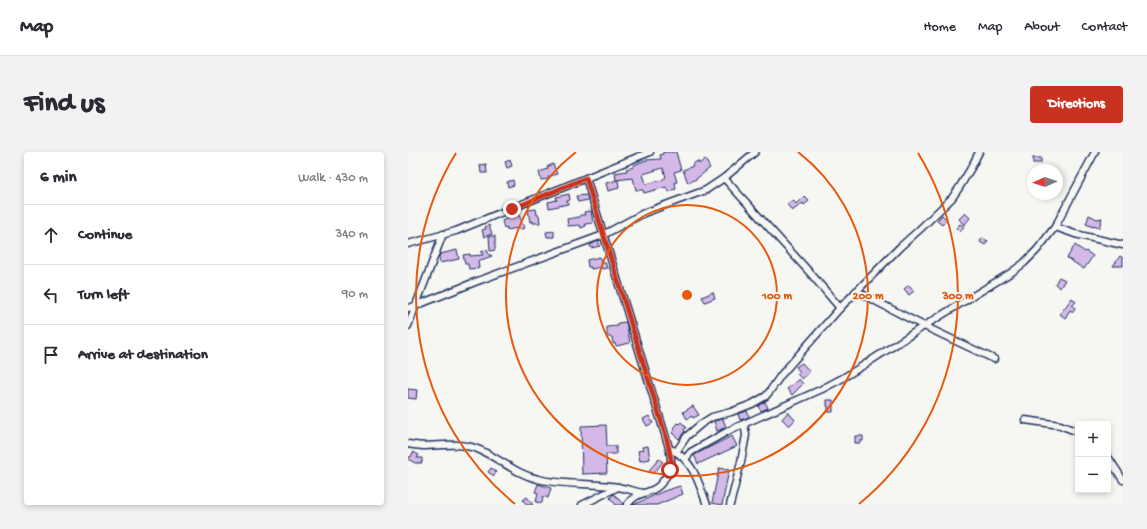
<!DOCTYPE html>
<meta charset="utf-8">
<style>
body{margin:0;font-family:"Gochi Hand",sans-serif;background:#f2f2f3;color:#2b2b33}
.controls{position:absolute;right:12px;bottom:12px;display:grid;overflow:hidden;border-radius:4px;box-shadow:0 2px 6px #0003}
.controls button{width:36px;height:36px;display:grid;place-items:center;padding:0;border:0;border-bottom:1px solid #e1e1e2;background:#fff;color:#2b2b33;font:20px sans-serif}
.compass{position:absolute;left:619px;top:12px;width:36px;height:36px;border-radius:50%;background:#fff;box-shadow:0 2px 6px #0003;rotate:267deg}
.stop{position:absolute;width:12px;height:12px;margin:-9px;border:3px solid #c8321e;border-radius:50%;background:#fff}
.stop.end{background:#c8321e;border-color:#fff;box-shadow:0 1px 4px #0008}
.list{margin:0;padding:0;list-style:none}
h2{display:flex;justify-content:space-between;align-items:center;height:52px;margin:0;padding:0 16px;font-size:17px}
h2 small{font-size:13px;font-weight:400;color:#7c7c81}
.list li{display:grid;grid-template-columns:26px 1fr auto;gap:12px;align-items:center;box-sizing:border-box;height:60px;padding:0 16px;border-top:1px solid #e1e1e2}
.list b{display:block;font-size:15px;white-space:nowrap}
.list em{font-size:13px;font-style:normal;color:#7c7c81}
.icon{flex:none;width:22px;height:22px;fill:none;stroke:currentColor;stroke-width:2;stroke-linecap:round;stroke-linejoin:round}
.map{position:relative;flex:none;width:715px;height:353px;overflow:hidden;border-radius:4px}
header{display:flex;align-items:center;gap:24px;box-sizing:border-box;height:56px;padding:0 20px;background:#fff;border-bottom:1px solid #e1e1e2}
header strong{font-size:19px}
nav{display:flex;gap:22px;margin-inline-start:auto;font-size:14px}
.intro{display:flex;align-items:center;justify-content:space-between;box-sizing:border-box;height:96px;padding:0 24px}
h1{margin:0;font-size:28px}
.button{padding:10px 18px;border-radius:4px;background:#c8321e;color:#fff;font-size:14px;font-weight:700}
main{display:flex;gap:24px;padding:0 24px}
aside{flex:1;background:#fff;border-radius:4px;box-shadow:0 2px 6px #0003}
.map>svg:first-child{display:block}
.building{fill:#d4b9e8;stroke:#1b2f5e;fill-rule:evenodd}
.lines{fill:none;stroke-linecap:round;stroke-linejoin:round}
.minor-casing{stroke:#1b2f5e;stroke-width:9}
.minor{stroke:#f6f6f2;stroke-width:6}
.route{stroke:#c8321e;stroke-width:5}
.ring{fill:none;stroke:#e8590c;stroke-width:2}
.centre{fill:#e8590c;stroke:#f6f6f2;stroke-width:2}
.ring-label{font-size:12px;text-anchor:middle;font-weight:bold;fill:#e8590c;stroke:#f6f6f2;stroke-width:3.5;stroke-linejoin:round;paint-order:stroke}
</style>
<header>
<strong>Map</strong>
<nav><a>Home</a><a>Map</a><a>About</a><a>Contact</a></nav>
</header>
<div class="intro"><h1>Find us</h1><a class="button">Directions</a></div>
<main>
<aside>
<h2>6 min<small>Walk · 430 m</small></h2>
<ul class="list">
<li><svg class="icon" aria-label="ahead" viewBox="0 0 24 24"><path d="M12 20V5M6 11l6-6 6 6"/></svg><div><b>Continue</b></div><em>340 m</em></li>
<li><svg class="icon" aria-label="left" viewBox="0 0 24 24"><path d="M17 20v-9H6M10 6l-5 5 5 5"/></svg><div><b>Turn left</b></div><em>90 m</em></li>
<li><svg class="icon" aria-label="arrive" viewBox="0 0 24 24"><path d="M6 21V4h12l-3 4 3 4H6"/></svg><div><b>Arrive at destination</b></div></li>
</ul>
</aside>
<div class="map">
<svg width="715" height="353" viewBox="0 0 715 353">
<rect width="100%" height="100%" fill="#f6f6f2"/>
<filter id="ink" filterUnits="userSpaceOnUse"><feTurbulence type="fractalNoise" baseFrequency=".025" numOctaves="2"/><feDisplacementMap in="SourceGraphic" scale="8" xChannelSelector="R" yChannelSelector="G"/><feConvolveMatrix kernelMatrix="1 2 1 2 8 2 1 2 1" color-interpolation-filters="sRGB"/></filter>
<g filter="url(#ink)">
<g class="building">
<path d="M255,0H268L273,18L266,20L269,30H267L268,37L264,38L261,40L258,35L236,41L235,38H228L225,26L208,28L207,21L219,19L218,17L226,15V13L238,8L253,7L252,3L255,2ZM255,16L258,25L254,28L238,32L235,22Z"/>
<rect x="625" y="6" width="8" height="5"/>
<path d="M297,7L302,16L288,27L280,31L275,18L285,14L284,12L290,9L291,12Z"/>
<path d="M102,8L104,14L99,16L97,10Z"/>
<path d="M78,12L79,21H73L72,13Z"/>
<path d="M145,12L149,22L140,25L141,27L133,28L131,20L140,17L139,15Z"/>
<path d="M105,28L106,33L100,35L99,30Z"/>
<path d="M210,28L211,36L200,39L198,31Z"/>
<path d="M161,42L162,48L159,49L160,52L141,56L140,50L149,48L148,45Z"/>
<path d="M179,43L180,48L170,50L168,44Z"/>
<path d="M396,44L401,49L396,53L395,51L384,59L379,52L385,48L388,52Z"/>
<path d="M128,57L129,63H131L132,71H125V69L122,70L120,58Z"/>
<path d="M183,59L185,71L177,72L178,74L173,76L172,73L160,74L159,67L172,65V63H177L176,60Z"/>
<path d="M110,60L116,76L111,78L110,76L99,78V75L96,76L94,69L100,66V64Z"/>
<path d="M557,61L562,66L556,73L551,67Z"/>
<path d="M534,63L539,68L534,73L529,69Z"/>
<path d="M681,63L689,67L694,66L691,76L685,74V75L678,72Z"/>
<path d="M552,72L556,75L552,80L548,76Z"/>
<path d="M81,73L84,82L76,85L74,78L78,77L77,75Z"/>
<path d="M146,79V85H139L138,80Z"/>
<path d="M81,84H87V98L82,99Z"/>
<path d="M574,86L580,89L577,93L572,90Z"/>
<path d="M190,89L192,94L183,96L182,93Z"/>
<path d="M667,93L677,100L678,99L685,104L676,117L659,106Z"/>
<path d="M49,98L51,107L32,111L31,105L32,102Z"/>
<path d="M79,98L81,103H83L84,104L70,109L71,116L61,117L60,112H57L55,103L62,102V104L75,103L73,100Z"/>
<path d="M712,104L715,106V114H705Z"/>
<path d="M192,105L193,111L197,110L199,116L194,117L193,115L183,117V115H180L179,108Z"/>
<path d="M651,125L657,128L652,136L647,132Z"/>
<path d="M501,133L506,139L501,143L496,137Z"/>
<path d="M305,140L307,146L297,150L294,145Z"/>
<path d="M664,146L668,150L664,154L667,155L665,160L662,158L657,166L652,162Z"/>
<path d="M218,170L222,191L208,194L207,191L205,192L204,185H199V175L210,174V171Z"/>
<path d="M394,211L402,220L394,227L389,222L392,220L388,215Z"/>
<path d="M391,227L395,232L384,243L379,237Z"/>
<path d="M0,237L9,238L8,247L0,246Z"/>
<path d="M419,248H425V260H420V254H419Z"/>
<path d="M357,250L360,256L353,259L350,254Z"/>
<path d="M285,254L291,263L285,266L284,264L279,267L275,260Z"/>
<path d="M339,259L341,265L332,268L330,262Z"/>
<path d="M380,260L387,268L381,274L374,267Z"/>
<path d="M241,264L245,271L239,274L235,267Z"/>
<path d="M315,267L318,275L309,279L306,269Z"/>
<path d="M273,270L278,275L276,278L277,279L271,287L264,281L267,277L266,276L270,271L271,272Z"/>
<path d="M198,273L199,294H208V302H198L199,321L174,322L173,274Z"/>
<path d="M324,284L329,294L290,312L286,303Z"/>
<path d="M447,284H455V289H452V291H447Z"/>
<path d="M240,294L242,307L232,309L230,299L235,298L234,295Z"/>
<path d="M5,300L11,303L9,306H14V311H7L0,307V305H3Z"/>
<path d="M251,307L255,310L245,322L241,318Z"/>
<path d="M83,316L88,319L86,324L80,320Z"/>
<path d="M311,316L321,318L314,353L304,351Z"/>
<path d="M130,332L143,336L140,346L135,344L134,351L128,350L130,341L127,340Z"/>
<path d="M272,334L275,342L249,353H225L256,339Z"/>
<path d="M206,342L215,352V353H208L202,346Z"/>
<path d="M119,345L125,353H119L115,348Z"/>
</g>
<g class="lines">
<g class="minor-casing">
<g id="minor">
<path d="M178,26L259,289C264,305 266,315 255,329C253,332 251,334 248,336C237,343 228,340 219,353"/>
<path d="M316,26L404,123L432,156"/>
<path d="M647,75L667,82L715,93"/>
<path d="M0,92L48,79L242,0"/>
<path d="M448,139L516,174L586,207"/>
<path d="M0,156L7,154L67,130L195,83L236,61L298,38L316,26L347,0"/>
<path d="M0,174L35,82"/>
<path d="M617,268L652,273L670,280"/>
<path d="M0,292C6,293 12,294 18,294C35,293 51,291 67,296C89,304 107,322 130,327C153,333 178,331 203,334C214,335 225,339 235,341"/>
<path d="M265,298C286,310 291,332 299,353"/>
<path d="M268,300L279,284L293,272L304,265L323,260L344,252L358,244L362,239L373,223L432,156L492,95L511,78L544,46L551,36L563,16L571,0"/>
<path d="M700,305L715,328"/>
<path d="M277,307L283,300L322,278L414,237L433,227L456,213L516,174L604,120L616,111L629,98L647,75L687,0"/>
<path d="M174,353L210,335"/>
<path d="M322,353L333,310L338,283L336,272"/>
</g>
</g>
<use href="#minor" class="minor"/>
</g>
</g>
<g class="lines" filter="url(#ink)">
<path class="route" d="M104,57L178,26L259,288L264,312L262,318"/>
</g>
<g class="ring">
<circle cx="279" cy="143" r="90"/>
<path d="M390 0A181 181 0 1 1 168 0"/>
<path d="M107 352A271 271 0 0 1 48 1M510 1A271 271 0 0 1 451 352"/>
</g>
<circle cx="279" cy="143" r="6" class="centre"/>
<g class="ring-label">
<text x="369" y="147">100 m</text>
<text x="460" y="147">200 m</text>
<text x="550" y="147">300 m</text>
</g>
</svg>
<div class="controls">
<button>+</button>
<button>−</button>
</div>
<svg class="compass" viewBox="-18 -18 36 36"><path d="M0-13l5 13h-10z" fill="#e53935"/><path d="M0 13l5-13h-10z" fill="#7c7c81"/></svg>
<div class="stop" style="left:262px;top:318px"></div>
<div class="stop end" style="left:104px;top:57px"></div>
</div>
</main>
